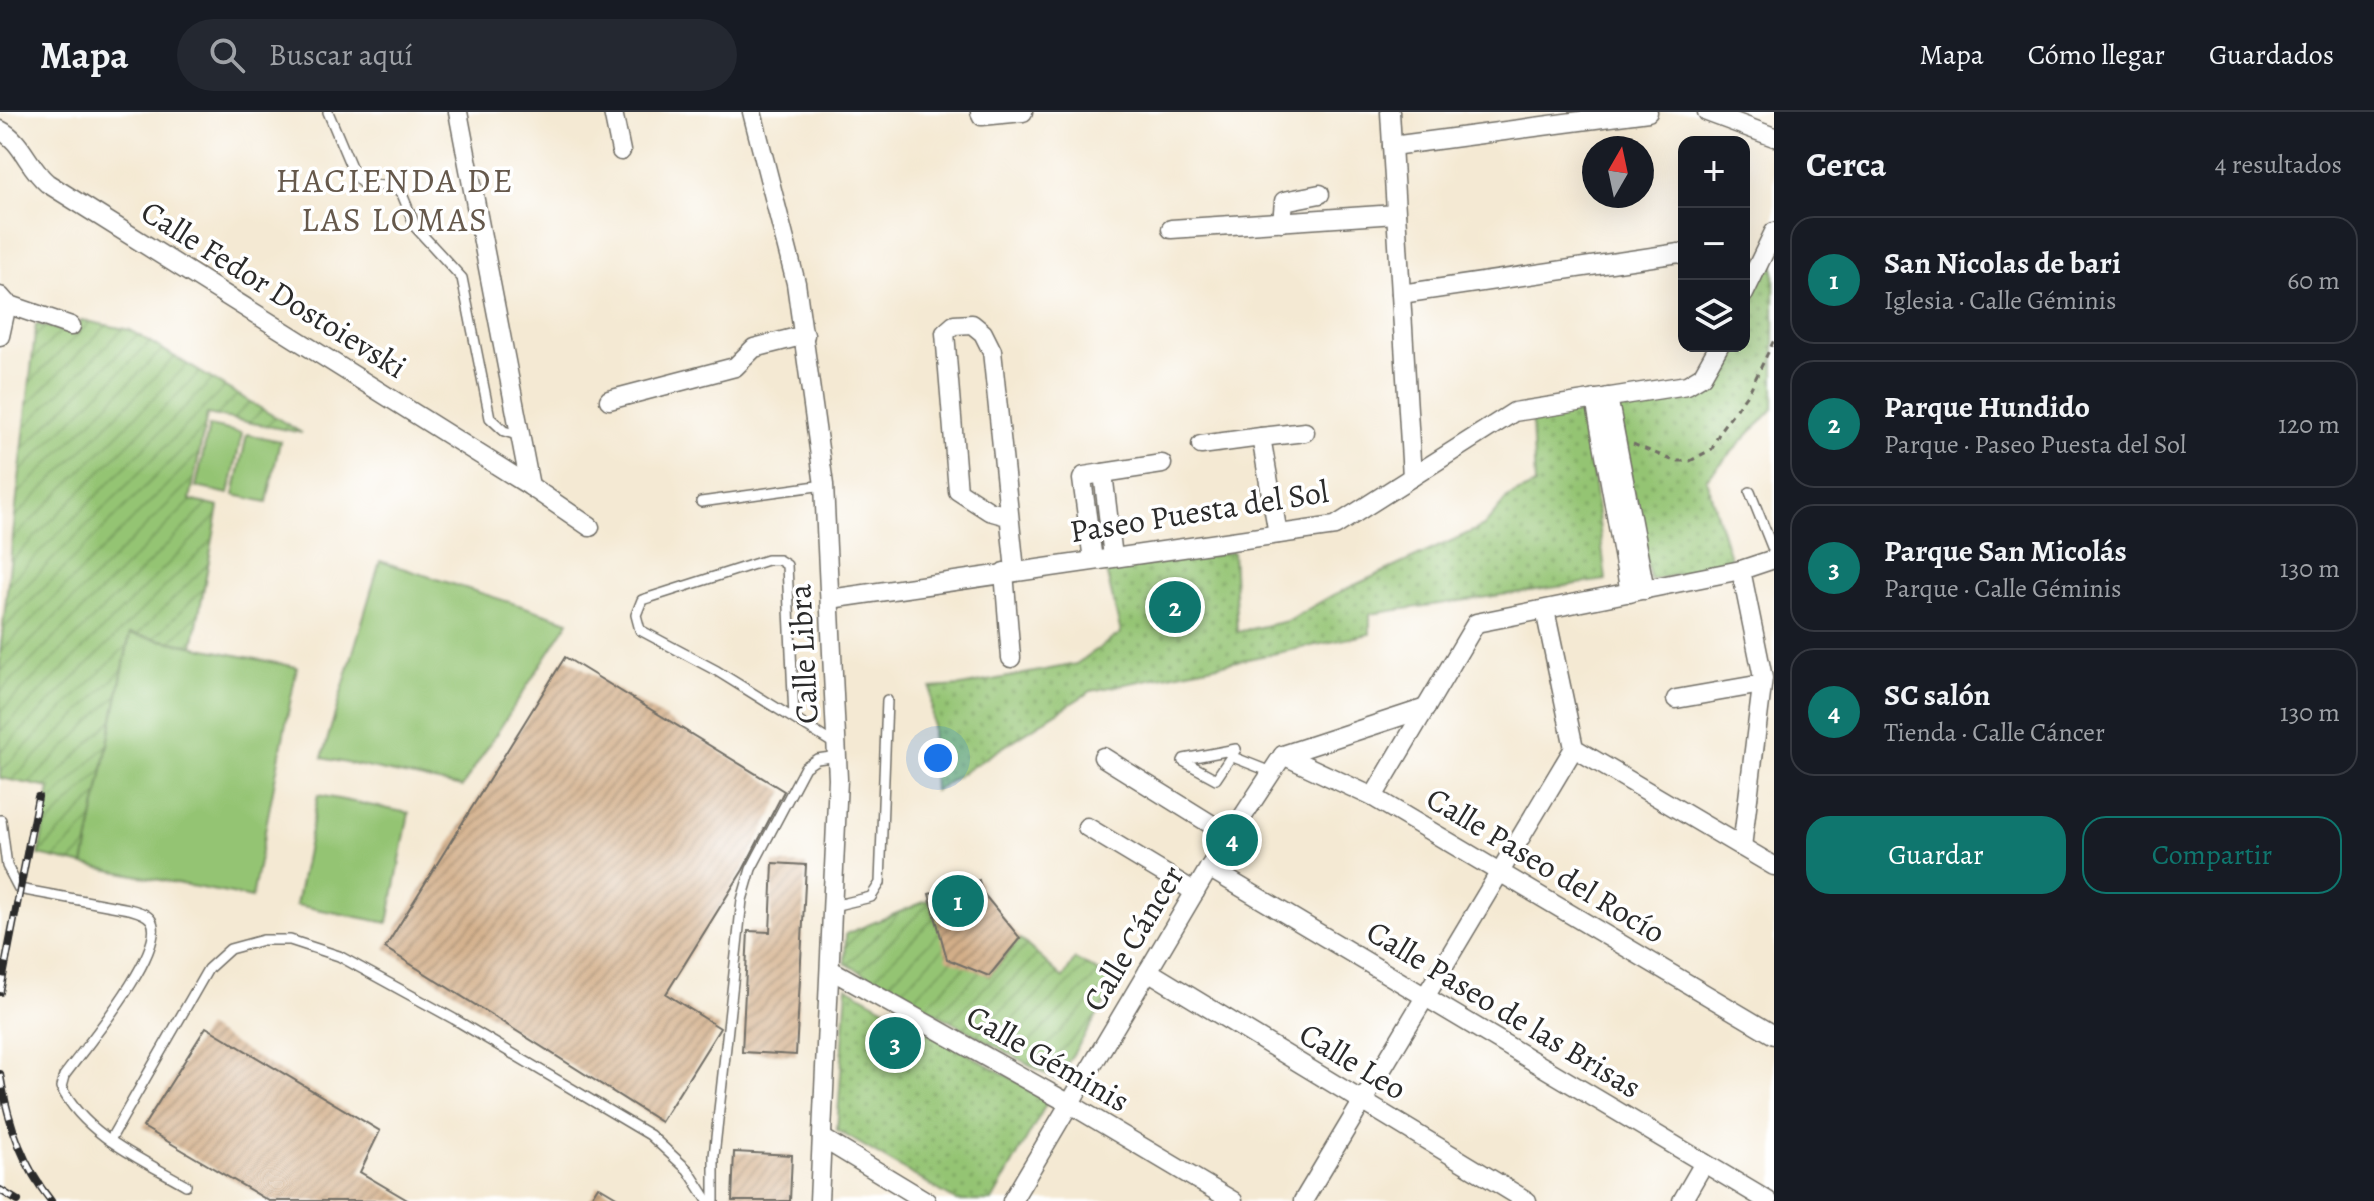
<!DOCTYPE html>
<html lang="es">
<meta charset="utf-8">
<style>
body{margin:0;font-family:Alegreya,serif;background:#242831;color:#f1f3f6}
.controls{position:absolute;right:24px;top:24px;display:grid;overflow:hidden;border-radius:16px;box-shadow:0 8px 32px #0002}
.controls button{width:72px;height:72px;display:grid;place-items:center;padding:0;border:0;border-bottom:2px solid #363941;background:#171b24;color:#f1f3f6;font:40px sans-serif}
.compass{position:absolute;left:1582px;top:24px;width:72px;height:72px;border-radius:50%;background:#171b24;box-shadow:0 8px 32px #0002;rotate:9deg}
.you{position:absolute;left:938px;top:646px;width:28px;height:28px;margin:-20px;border:6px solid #fff;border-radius:50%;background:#1a73e8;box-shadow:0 0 0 12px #1a73e833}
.badge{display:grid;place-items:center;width:52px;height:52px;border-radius:50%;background:#0f766e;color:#fff;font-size:26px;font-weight:700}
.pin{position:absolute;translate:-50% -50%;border:4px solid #fff;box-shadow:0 2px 8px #0006}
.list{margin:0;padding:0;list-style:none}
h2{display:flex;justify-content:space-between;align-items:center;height:104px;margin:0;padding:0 32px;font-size:34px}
h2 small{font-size:26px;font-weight:400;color:#9ea1a6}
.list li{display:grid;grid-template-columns:52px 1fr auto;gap:24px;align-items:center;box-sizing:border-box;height:128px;margin:0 16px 16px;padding:0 16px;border:2px solid #363941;border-radius:24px}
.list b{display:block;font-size:30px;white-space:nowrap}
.list p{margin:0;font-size:26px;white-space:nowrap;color:#9ea1a6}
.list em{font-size:26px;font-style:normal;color:#9ea1a6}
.actions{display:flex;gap:16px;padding:24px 32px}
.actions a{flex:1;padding:18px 0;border:2px solid #0f766e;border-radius:24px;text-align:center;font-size:28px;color:#0f766e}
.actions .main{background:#0f766e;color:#fff}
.icon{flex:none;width:44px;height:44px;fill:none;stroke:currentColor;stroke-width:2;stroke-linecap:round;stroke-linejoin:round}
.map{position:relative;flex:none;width:1774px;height:1089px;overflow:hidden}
header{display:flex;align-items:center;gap:48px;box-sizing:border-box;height:112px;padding:0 40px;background:#171b24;border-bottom:2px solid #363941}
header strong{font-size:38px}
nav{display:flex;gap:44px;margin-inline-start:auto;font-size:28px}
.search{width:560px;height:72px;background:#242831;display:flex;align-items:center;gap:20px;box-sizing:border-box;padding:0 28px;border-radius:44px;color:#9ea1a6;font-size:30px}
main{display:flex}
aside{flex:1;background:#171b24}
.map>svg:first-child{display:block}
.park{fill:url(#park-dots);stroke:#60784f;stroke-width:2}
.garden{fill:url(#garden-furrows);stroke:#60784f;stroke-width:2}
.pitch{fill:#94c473;stroke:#60784f;stroke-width:2}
.building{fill:url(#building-hatch)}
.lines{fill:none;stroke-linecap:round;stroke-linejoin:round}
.lane-casing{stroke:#716e66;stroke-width:12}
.street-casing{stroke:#716e66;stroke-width:21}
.path{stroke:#716e66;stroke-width:3;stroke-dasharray:6 6;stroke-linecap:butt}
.lane{stroke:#fff;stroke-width:9}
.street{stroke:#fff;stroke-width:18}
.rail-casing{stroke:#2b2b2b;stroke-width:8}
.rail{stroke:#fff;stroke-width:5;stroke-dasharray:15;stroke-linecap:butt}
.labels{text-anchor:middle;stroke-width:7;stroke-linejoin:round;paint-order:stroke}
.street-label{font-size:32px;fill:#2b2b2b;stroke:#fff}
.neighbourhood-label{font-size:34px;letter-spacing:2px;fill:#66594c;stroke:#fff}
</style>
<header>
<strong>Mapa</strong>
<div class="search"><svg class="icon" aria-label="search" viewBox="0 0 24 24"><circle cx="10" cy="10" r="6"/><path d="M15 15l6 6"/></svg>Buscar aquí</div>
<nav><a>Mapa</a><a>Cómo llegar</a><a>Guardados</a></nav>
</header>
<main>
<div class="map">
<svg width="1774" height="1089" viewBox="0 0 1774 1089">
<defs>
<pattern id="park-dots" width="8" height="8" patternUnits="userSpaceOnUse" patternTransform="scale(2)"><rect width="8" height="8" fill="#94c473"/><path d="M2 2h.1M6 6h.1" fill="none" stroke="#799f5f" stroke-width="1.8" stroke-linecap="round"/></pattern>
<pattern id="garden-furrows" width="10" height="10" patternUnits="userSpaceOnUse" patternTransform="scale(2)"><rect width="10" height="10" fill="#94c473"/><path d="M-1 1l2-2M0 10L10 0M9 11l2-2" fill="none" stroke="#799f5f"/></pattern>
<pattern id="building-hatch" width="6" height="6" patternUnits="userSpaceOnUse" patternTransform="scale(2)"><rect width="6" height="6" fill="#d3af89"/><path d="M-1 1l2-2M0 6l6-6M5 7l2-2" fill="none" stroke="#ab8f70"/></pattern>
</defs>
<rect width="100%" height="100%" fill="#fff"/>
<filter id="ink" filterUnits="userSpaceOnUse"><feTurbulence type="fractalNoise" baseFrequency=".0125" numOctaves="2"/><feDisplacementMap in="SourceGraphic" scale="16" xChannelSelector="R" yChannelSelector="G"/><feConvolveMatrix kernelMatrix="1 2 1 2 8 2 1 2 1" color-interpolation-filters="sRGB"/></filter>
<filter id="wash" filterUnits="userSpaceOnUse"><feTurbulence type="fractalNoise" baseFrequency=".006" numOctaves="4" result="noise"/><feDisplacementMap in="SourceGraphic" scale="32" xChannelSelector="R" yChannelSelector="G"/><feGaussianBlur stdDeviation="1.8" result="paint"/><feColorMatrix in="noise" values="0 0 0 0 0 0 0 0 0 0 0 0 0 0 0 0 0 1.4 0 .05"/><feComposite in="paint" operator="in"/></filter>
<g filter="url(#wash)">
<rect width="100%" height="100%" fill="#f4e9d3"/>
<g class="park">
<path d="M1774,136V296L1706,367L1732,452L1650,468L1616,291L1704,277L1727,234H1744V199Z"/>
<path d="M1585,297L1606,468L1370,502V522L1091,579L934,679L931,576L961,574L1076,552L1121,521L1106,459L1233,440L1237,520L1287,509L1333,483L1484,414L1508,385L1535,373L1532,308Z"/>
<path d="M847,875L1049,987L992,1089H957L837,1018Z"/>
</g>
<g class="garden">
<path d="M81,208L130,218L302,321L207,302L190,388L219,395L193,534L130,522L84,753L39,743L50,676L0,666V542L36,212L77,222Z"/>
<path d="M931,787L989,864L1020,827L1063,866L1075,847L1118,870L1057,968L845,851L846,822Z"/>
</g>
<g class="pitch">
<path d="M209,314L242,321L229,382L196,375Z"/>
<path d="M247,322L280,329L267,390L234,383Z"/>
<path d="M380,449L569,509L462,675L322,646Z"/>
<path d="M130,522L297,555L252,786L84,753Z"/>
<path d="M318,683L409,701L388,811L296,793Z"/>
</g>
<g id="blocks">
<g class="building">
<path d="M565,545L784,679L743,758L666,882L720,916L661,1010L385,836Z"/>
<path d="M773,751L806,753L796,943L742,940L748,819L770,820Z"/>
<path d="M979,768L982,780L1020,826L989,864L947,847L929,782Z"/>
<path d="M206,915L380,1019L360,1060L409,1089H269L143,1015Z"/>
<path d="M734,1040L792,1043L790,1089H732Z"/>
<path d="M598,1074L623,1089H589Z"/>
</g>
</g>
</g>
<g filter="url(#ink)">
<use href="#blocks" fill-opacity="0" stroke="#716e66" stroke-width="2"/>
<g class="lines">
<g class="lane-casing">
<g id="lane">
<path d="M328,0L355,64L363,72L395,75L402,82L416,116L462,166L490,306L504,319L520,324"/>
<path d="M1750,380L1774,440"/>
<path d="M701,390L824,373"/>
<path d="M794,605L787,453L779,448H767L642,488L636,503L640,518L717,559L836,633"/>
<path d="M1236,637L1216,667L1183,649L1184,647Z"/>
<path d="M1233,645L1271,660"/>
<path d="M1,708L7,754L19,777L129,797C136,799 146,801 151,808C169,837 82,939 64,964L61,975C85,1023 141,1047 186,1073"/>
<path d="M833,794L871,785L880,771L887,588"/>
<path d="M110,1028L208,857L230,837L263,828H290L339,844L454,907L650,1023L688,1058L708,1089"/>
<path d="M714,1089V1044L742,788L751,757L805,655L817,647L838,644"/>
</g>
</g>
<g class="street-casing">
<g id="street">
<path d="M458,0L530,374"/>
<path d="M613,0L621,39"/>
<path d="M752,0L796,171L824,373L838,667L819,1089"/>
<path d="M980,0L982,4L1023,0"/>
<path d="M1390,0L1412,365"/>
<path d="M1707,0L1774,25"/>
<path d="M0,18C22,29 28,55 47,71L530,374L590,415"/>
<path d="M1392,34L1648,0"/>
<path d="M1282,110L1284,89L1320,82"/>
<path d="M1171,117L1396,102"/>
<path d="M1401,182L1679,141L1684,143"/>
<path d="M1744,182L1774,120"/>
<path d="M0,184L7,192L71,214"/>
<path d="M0,224L7,192"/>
<path d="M1608,285L1645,478"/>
<path d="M1595,287L1630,481"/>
<path d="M609,288L735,255L754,236L805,223"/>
<path d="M1201,333L1261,325"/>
<path d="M1007,404L989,399L958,379L945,221L954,213L972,212L983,221L992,239L1015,458"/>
<path d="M1278,422L1261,325L1305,320"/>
<path d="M1113,445L1103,361L1162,352"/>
<path d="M1093,448L1082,367L1084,364L1103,361"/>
<path d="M1741,458L1763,566L1742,735"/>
<path d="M1004,460L1011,546"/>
<path d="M830,487L1335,414L1514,300L1687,273L1702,264L1719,234"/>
<path d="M1545,498L1574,636L1774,754"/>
<path d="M1676,587L1762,572"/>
<path d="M1283,643L1373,685L1774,923"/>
<path d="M1103,645L1230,724"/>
<path d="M1373,685L1476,511L1741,458L1774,447"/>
<path d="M1087,715L1195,780"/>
<path d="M1209,756L1768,1089"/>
<path d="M831,858L1070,992L1233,1089"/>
<path d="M1148,859L1527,1089"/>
<path d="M822,1026L926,1089"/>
<path d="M1012,1089L1209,756L1283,643L1426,596"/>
<path d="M1303,1089L1574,636"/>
<path d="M1682,1089L1704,1051"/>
</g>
</g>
<path class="path" d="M1633,332L1674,349H1690L1712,337L1721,317L1750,278L1774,228"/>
<use href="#lane" class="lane"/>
<use href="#street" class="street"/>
<g class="rail-casing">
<g id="rail">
<path d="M0,880L38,685"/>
<path d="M0,962C7,1007 22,1053 51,1089"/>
<path d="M0,1078L18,1089"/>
</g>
</g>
<use href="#rail" class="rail"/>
</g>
</g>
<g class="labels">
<g class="street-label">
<text transform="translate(274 177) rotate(32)" y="11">Calle Fedor Dostoievski</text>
<text transform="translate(1199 399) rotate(-9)" y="11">Paseo Puesta del Sol</text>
<text transform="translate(803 542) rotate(-93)" y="11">Calle Libra</text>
<text transform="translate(1546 753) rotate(31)" y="11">Calle Paseo del Rocío</text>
<text transform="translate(1133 826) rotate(-59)" y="11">Calle Cáncer</text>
<text transform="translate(1504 897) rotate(31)" y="11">Calle Paseo de las Brisas</text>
<text transform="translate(1048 946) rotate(30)" y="11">Calle Géminis</text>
<text transform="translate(1353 949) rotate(31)" y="11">Calle Leo</text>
</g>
<g class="neighbourhood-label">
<text x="395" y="80">HACIENDA DE<tspan x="395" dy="39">LAS LOMAS</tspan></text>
</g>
</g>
</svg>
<div class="controls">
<button>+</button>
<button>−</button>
<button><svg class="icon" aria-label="layers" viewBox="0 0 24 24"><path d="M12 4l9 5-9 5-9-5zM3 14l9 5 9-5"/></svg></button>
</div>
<svg class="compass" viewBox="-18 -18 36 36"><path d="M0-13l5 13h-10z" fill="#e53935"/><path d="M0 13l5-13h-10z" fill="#9ea1a6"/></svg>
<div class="you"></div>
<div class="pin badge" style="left:958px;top:789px">1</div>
<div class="pin badge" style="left:1175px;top:495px">2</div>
<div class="pin badge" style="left:895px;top:931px">3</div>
<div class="pin badge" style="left:1232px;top:728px">4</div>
</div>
<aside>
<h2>Cerca<small>4 resultados</small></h2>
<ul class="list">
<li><span class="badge">1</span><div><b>San Nicolas de bari</b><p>Iglesia · Calle Géminis</p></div><em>60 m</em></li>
<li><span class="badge">2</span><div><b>Parque Hundido</b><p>Parque · Paseo Puesta del Sol</p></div><em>120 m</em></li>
<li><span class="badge">3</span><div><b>Parque San Micolás</b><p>Parque · Calle Géminis</p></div><em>130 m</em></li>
<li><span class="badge">4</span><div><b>SC salón</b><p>Tienda · Calle Cáncer</p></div><em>130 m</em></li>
</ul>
<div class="actions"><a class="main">Guardar</a><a>Compartir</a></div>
</aside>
</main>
